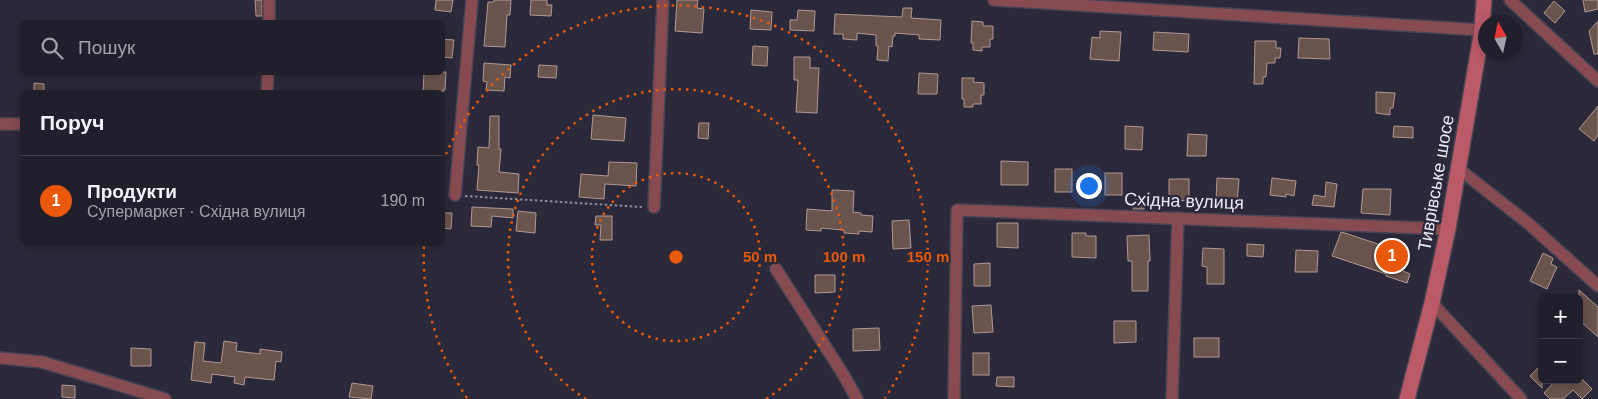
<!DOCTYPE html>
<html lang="uk">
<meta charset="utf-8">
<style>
body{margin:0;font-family:Helvetica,sans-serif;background:#292734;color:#f1f3f6}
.controls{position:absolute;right:15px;bottom:15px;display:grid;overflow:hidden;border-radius:8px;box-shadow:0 2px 12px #0003}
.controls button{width:45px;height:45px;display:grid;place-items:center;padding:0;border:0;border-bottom:1px solid #3e3d48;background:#211f2c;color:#f1f3f6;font:25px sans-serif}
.compass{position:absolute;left:1478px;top:15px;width:45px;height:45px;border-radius:50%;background:#211f2c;box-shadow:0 2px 12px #0003;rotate:351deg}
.you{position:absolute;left:1088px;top:185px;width:18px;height:18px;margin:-12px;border:4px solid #fff;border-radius:50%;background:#1a73e8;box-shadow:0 0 0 8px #1a73e833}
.badge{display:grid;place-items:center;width:32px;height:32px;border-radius:50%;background:#ea580c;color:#fff;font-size:16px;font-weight:700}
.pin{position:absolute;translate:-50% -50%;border:2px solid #fff;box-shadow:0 1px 5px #0006}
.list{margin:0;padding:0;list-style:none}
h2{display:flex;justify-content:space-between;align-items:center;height:65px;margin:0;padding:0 20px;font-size:21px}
h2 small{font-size:16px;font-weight:400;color:#a2a2a9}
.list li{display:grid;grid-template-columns:32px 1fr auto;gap:15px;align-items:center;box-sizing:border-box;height:90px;padding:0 20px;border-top:1px solid #3e3d48}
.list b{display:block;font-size:19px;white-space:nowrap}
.list p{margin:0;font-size:16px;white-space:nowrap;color:#a2a2a9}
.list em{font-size:16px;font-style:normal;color:#a2a2a9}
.icon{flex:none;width:28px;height:28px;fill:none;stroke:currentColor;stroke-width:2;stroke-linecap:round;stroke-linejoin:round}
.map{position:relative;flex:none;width:1598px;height:399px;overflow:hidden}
.search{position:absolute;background:#211f2c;box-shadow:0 2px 12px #0003;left:20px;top:20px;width:425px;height:55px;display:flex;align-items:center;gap:12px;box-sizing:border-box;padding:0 18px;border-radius:8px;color:#a2a2a9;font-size:19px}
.panel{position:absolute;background:#211f2c;box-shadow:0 2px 12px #0003;left:20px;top:90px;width:425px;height:155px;border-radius:8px}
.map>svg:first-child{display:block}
.building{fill:#6a544e;stroke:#b19993}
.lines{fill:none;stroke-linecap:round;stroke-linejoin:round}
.street-casing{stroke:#474454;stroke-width:14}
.secondary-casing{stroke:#474454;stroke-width:18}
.path{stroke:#8e8b9a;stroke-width:2;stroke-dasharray:2.5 2.5;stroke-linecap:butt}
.street{stroke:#894b52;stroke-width:11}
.secondary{stroke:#bc5a68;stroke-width:15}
.ring{fill:none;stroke:#e8590c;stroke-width:2.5;stroke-dasharray:2.5 5}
.labels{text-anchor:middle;stroke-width:4.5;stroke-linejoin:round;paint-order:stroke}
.street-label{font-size:18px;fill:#ebe9f5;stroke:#2c293a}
.centre{fill:#e8590c;stroke:#2c293a;stroke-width:2.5}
.ring-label{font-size:15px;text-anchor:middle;font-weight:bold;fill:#e8590c;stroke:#2c293a;stroke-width:4.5;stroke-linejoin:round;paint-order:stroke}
</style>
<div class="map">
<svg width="1598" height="399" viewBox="0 0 1598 399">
<rect width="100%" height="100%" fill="#2c293a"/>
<g class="building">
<path d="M255,0H262V16H256Z"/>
<path d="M436,0H453L451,12L435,10Z"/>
<path d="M494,0H511L510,15H507L505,47L484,46L488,2H494Z"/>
<path d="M531,0H547V5H552L551,16L530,15Z"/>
<path d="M677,0H698L697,8L704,9L702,33L675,31Z"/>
<path d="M1583,0H1598V9L1585,12Z"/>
<path d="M1554,1L1565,11L1555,23L1544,13Z"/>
<path d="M903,8H912L911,18L941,20L940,40L919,39V35L895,33V36H893L892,47L889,46L888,61L877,60L878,46H876V35L857,33V40L843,39V34H834L835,14L902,17Z"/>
<path d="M751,10L772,12L771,30L750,29Z"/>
<path d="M798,10L815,11L814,31L790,30V20H797Z"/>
<path d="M972,21L983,22V26H993V39H990V47H982V51L973,50V43H971Z"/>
<path d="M1598,21V54H1594L1589,31Z"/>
<path d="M1100,31L1121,32L1119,61L1090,59L1092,37L1100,38Z"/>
<path d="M1154,32L1189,34L1188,52L1153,50Z"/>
<path d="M1299,38L1329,39L1330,59L1298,58Z"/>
<path d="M442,39L454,40L452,58L442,57Z"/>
<path d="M1255,41H1276V48H1281L1280,58H1275V63H1267L1266,77H1263V84H1254Z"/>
<path d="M753,46L768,47L767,66L752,65Z"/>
<path d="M794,57H810V68H819L817,113L796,112L798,80H794Z"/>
<path d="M484,63L511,65L510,78L505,77L504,91L486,90L487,82L483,81Z"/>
<path d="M539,65L557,66L556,78L538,77Z"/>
<path d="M424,72H446L445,90H443V92H423Z"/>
<path d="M919,73L938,74L937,94H918Z"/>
<path d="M962,78H974L973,82L984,83V95H981V104H973V107H964V99H962Z"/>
<path d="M34,83L44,84V92H34Z"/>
<path d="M1376,92L1395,93L1393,108H1390V115L1376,113Z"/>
<path d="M1598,106V135L1594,141L1579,129Z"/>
<path d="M593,115L626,118L624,141L591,139Z"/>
<path d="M490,116H499V149H501L499,172L519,174L518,193L477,190L479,165H477L478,147L489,148Z"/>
<path d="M699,123H709L708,139L698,138Z"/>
<path d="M1125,126L1143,127L1142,150L1125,149Z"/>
<path d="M1394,126L1413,127V138L1393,137Z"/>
<path d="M1188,134L1207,135L1206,156H1187Z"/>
<path d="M1001,161L1028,162V185H1001Z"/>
<path d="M609,162L637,163L636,186L605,184L604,199L579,197L581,174L608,176Z"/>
<rect x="1055" y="169" width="17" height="23"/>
<rect x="1105" y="173" width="17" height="22"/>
<path d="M1217,178L1239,179L1237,204L1216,202Z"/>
<path d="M1272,178L1296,181L1294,196L1286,194V197L1270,195Z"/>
<path d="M1169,179H1189V201L1169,200Z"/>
<path d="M1326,182L1337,184L1334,207L1312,205L1314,195L1325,197Z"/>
<path d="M1363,189H1391L1390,215L1361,213Z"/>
<path d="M832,190L854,191L853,212L861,213V215L873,216L872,232L859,231V234L844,233V230L821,228V231L806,230L807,209L832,211Z"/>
<path d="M1134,200H1144V209H1133Z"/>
<path d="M472,207L513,209V218L492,216L491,227L471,226Z"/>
<path d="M518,211L536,213L535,233L516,231Z"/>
<path d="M442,213H452L451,229L442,228Z"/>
<path d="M596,216H612V240H600L601,225H595Z"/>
<path d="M909,220L911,248L893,249L892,221Z"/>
<path d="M997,223H1018V248L997,247Z"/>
<path d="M1341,232L1345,233L1399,251L1395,262L1403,264L1401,270L1410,274L1407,283L1386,276V274L1332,256Z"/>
<path d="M1072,233H1086V236H1096V258L1072,257Z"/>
<path d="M1149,235L1150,261H1148V291H1132V261H1128L1127,236Z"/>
<path d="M1247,244L1264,245L1263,257L1247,256Z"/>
<path d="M1203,248L1224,249V284H1207V267L1202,266Z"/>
<path d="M1296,250L1318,251L1317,272H1295Z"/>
<path d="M1543,253L1553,258L1551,264L1557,267L1547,289L1530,281Z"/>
<path d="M990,263V286H974V264Z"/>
<path d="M815,275H835V292L815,293Z"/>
<path d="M1579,290L1598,307V337L1579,320Z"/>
<path d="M991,305L993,332L974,333L972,306Z"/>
<path d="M1114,321H1136V342L1114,343Z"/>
<path d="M879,328L880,350L853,351V329Z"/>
<rect x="1194" y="338" width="25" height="19"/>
<path d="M224,341L237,343L236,351L260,354V349L282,352L281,362L276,361L274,380L245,377L244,385L234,383L235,377L212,374L211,383L191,380L195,342L205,343L203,361L221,363Z"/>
<path d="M131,348L151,349V366H131Z"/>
<rect x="973" y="353" width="16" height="22"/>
<path d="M1542,364V388L1530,376Z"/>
<path d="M997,377H1014V387L996,386Z"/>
<path d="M1556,380H1583L1592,389L1582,399L1573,390L1563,399H1550L1544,393Z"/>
<path d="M352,383L373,386L371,399L349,397Z"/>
<path d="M62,385L75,386V398L62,397Z"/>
</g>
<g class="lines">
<g class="street-casing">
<g id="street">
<path d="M994,0L1482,30"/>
<path d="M1510,0L1598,81"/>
<path d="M269,22V0"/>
<path d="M267,92L268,72"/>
<path d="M0,124H22"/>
<path d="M1459,169L1529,224L1598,286"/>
<path d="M455,195L472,0"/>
<path d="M654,207L663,0"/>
<path d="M776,269L843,374L857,399"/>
<path d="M1432,303L1521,399"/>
<path d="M0,358L42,362L165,399"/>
<path d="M954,399L957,210L1448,229"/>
<path d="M1172,399L1178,218"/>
</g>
</g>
<g class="secondary-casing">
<path id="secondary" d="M1407,399L1432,303L1448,229L1482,30L1484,0"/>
</g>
<path class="path" d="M465,196L642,207"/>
<use href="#street" class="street"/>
<use href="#secondary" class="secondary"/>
</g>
<g class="ring">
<circle cx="676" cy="257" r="84"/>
<path d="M586 399A168 168 0 1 1 766 399"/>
<path d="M467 398A252 252 0 0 1 424 244M443 161A252 252 0 1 1 885 398"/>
</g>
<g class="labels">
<g class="street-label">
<text transform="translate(1436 183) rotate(-80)" y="6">Тиврівське шосе</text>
<text transform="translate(1184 201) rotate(2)" y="6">Східна вулиця</text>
</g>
</g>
<circle cx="676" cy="257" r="8" class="centre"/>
<g class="ring-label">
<text x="760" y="262">50 m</text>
<text x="844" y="262">100 m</text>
<text x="928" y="262">150 m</text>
</g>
</svg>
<div class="controls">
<button>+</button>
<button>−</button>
</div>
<svg class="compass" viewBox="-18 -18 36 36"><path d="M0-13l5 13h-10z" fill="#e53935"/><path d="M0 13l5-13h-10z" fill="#a2a2a9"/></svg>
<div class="you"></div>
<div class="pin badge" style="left:1392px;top:256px">1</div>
<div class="search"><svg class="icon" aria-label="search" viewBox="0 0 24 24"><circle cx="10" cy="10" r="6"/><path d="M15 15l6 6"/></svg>Пошук</div>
<section class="panel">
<h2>Поруч<small></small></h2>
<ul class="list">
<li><span class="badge">1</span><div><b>Продукти</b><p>Супермаркет · Східна вулиця</p></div><em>190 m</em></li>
</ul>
</section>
</div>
